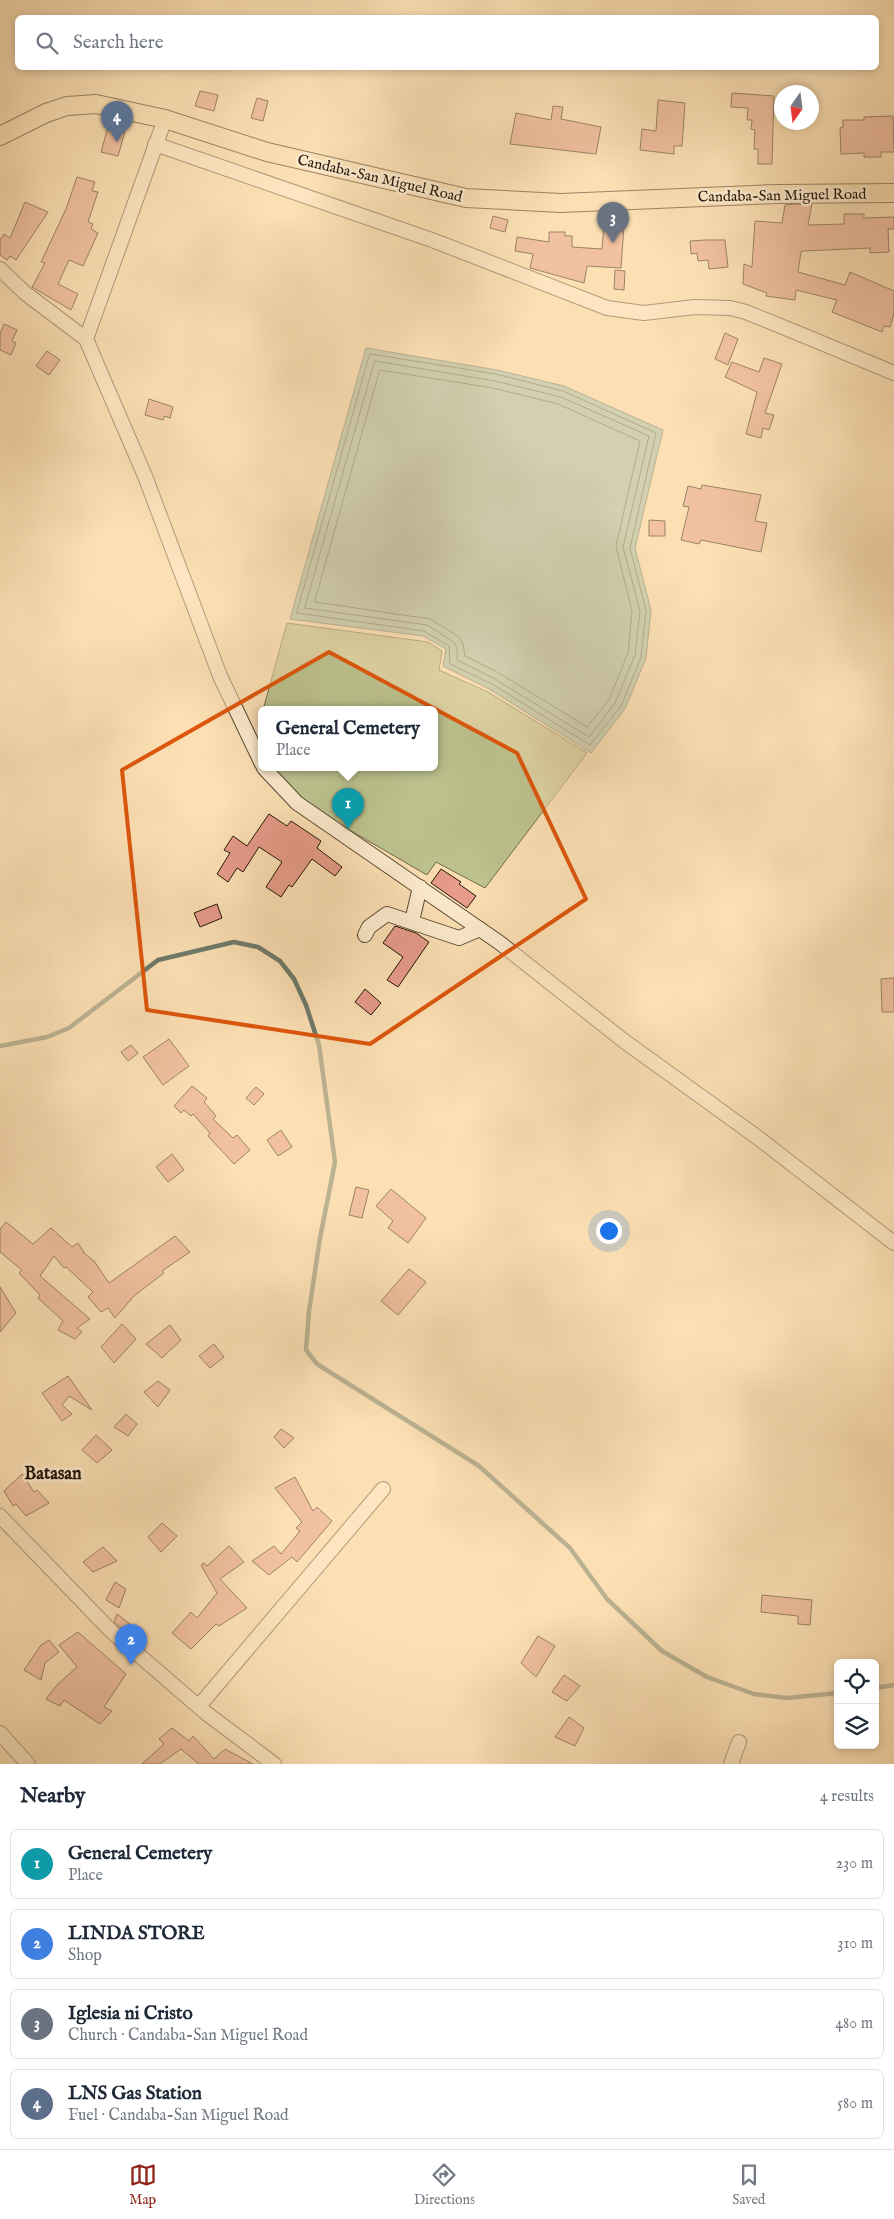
<!DOCTYPE html>
<meta charset="utf-8">
<style>
body{margin:0;font-family:"IM FELL English",serif;background:#f6f6f7;color:#1f2937}
.controls{position:absolute;right:15px;bottom:15px;display:grid;overflow:hidden;border-radius:8px;box-shadow:0 2px 8px #0003}
.controls button{width:45px;height:45px;display:grid;place-items:center;padding:0;border:0;border-bottom:1px solid #e0e1e3;background:#fff;color:#1f2937;font:25px sans-serif}
.compass{position:absolute;left:774px;top:85px;width:45px;height:45px;border-radius:50%;background:#fff;box-shadow:0 2px 8px #0003;rotate:194deg}
.you{position:absolute;left:608px;top:1230px;width:18px;height:18px;margin:-12px;border:4px solid #fff;border-radius:50%;background:#1a73e8;box-shadow:0 0 0 8px #1a73e833}
.badge{display:grid;place-items:center;width:32px;height:32px;border-radius:50%;background:#8f2418;color:#fff;font-size:16px;font-weight:700}
.pin{position:absolute;translate:-50% -41px;filter:drop-shadow(0 1px 2px #0008)}
.pin::after{content:'';position:absolute;top:26px;width:18px;height:15px;background:inherit;clip-path:polygon(0 0,100% 0,50% 100%)}
.popup{position:absolute;left:258px;top:706px;width:180px;height:65px;box-sizing:border-box;display:grid;place-content:center;border-radius:8px;background:#fff;filter:drop-shadow(0 1px 4px #0005);font-size:16px;white-space:nowrap;color:#747a83}
.popup b{font-size:19px;color:#1f2937}
.popup::after{content:'';position:absolute;left:50%;top:100%;margin-left:-10px;border:10px solid transparent;border-top-color:#fff}
.list{margin:0;padding:0;list-style:none}
h2{display:flex;justify-content:space-between;align-items:center;height:65px;margin:0;padding:0 20px;font-size:21px}
h2 small{font-size:16px;font-weight:400;color:#747a83}
.list li{display:grid;grid-template-columns:32px 1fr auto;gap:15px;align-items:center;box-sizing:border-box;height:70px;margin:0 10px 10px;padding:0 10px;border:1px solid #e0e1e3;border-radius:8px}
.list b{display:block;font-size:19px;white-space:nowrap}
.list p{margin:0;font-size:16px;white-space:nowrap;color:#747a83}
.list em{font-size:16px;font-style:normal;color:#747a83}
.icon{flex:none;width:28px;height:28px;fill:none;stroke:currentColor;stroke-width:2;stroke-linecap:round;stroke-linejoin:round}
.map{position:relative;flex:none;width:894px;height:1764px;overflow:hidden}
.search{position:absolute;background:#fff;box-shadow:0 2px 8px #0003;left:15px;right:15px;top:15px;height:55px;display:flex;align-items:center;gap:12px;box-sizing:border-box;padding:0 18px;border-radius:8px;color:#747a83;font-size:19px}
.sheet{height:385px;background:#fff}
nav{display:flex;justify-content:space-around;align-items:center;box-sizing:border-box;height:70px;border-top:1px solid #e0e1e3;background:#fff;font-size:14px;color:#747a83}
nav a{display:grid;justify-items:center;gap:2px}
nav .on{color:#8f2418}
.map>svg:first-child{display:block}
.green{fill:#bdc38f;stroke:#706c4c}
.water{fill:#9fbdaa;stroke:#6d7a69}
.lines{fill:none;stroke-linecap:round;stroke-linejoin:round}
.shore{stroke:#616a59;stroke-width:1}
.stream{stroke:#6d7a69;stroke-width:4.5}
.building{fill:#e79b8a;stroke:#231608}
.minor-casing{stroke:#594833;stroke-width:16}
.major-casing{stroke:#231608;stroke-width:20}
.minor{stroke:#fdebce;stroke-width:14}
.major{stroke:#fce0b4;stroke-width:18}
.marked{fill:none;stroke:#de560c;stroke-width:4;stroke-linejoin:round}
.labels{text-anchor:middle;stroke-width:5;stroke-linejoin:round;paint-order:stroke}
.street-label{font-size:15px;fill:#231608;stroke:#fdebce}
.quarter-label{font-size:18px;font-weight:bold;fill:#231608;stroke:#fdebce}
</style>
<div class="map">
<svg width="894" height="1764" viewBox="0 0 894 1764">
<rect width="100%" height="100%" fill="#fce0b4"/>
<filter id="stains"><feTurbulence type="fractalNoise" baseFrequency=".004" numOctaves="4"/><feColorMatrix values="0 0 0 0 .2 0 0 0 0 .09 0 0 0 0 .02 0 0 0 .5 -.17"/></filter>
<radialGradient id="worn" r=".72"><stop offset=".6" stop-color="#630" stop-opacity="0"/><stop offset="1" stop-color="#630" stop-opacity=".3"/></radialGradient>
<path class="green" d="M287,623L428,642L442,651L439,670L488,692L587,753L485,888L436,862L427,875L322,814L294,794L269,768H434V710H263Z"/>
<path class="water" d="M366,348L497,370L564,386L663,430L635,548L651,610L646,658L625,709L591,753L489,689L443,666L446,649L423,636L290,619Z"/>
<g class="lines">
<g class="shore">
<path d="M370,354L496,374L563,391L656,433L630,548L646,610L641,657L621,706L590,745L492,684L450,664L449,646L424,631L297,613Z"/>
<path d="M375,361L495,381L561,397L649,436L623,547L640,611L635,655L615,703L589,737L495,679L457,660V648L454,642L427,625L305,608Z"/>
<path d="M380,370L493,388L558,404L640,441L616,546L632,611L628,653L609,700L587,727L499,673L465,656L463,644L458,636L430,619L315,602Z"/>
</g>
<g class="stream">
<path d="M0,1046L47,1037L69,1028L158,960L234,942L258,947L280,961L294,979L306,1005L319,1045L335,1162L320,1238L309,1311L306,1350L317,1364L479,1466L570,1548L607,1599L662,1651L707,1677L754,1694L787,1698L838,1693"/>
<path d="M875,1688L894,1685"/>
</g>
</g>
<g class="building">
<path d="M200,91L218,95L214,111L195,106Z"/>
<path d="M732,93L774,96L772,164H758V149H754L755,130L751,129L752,120H747L748,108L731,107Z"/>
<path d="M257,98L268,101L263,121L251,118Z"/>
<path d="M658,100L685,103L682,146H674V154L640,150L642,129L656,131Z"/>
<path d="M553,106L563,107L561,119L601,127L596,154L510,144L516,113L551,120Z"/>
<path d="M893,116L894,152H881V157H864V153L841,154L840,128L843,127V120H864V117Z"/>
<path d="M108,127L125,132L118,156L101,152Z"/>
<path d="M77,177L95,182L92,191L98,192L88,222L93,224L91,229L98,233L83,266L69,260L58,284L78,294L71,310L32,287L45,263L41,262L66,209Z"/>
<path d="M25,202L48,212L16,260L10,256L7,260L0,255V240L4,234L10,238Z"/>
<path d="M795,204H812L808,225L844,224V214H864V218L894,217V229H888L889,252L870,253V248L803,251L801,252L798,272L845,285L850,272L894,291V313L890,327L884,326L882,332L832,312L837,300L796,290L795,300L766,296L767,293L743,284L744,264L752,267L755,221L782,223L785,205Z"/>
<path d="M493,216L508,220L505,232L490,228Z"/>
<path d="M604,224L624,226L621,268L587,266L584,283L530,268L533,254L515,251L517,237L549,242V232H565V236H572V247L602,249Z"/>
<path d="M705,240H725L728,267L709,269L708,260L698,261L697,253L691,254L690,241Z"/>
<path d="M615,270L625,271L624,290L614,289Z"/>
<path d="M4,324L17,330L12,341L16,343L11,355L0,350V334Z"/>
<path d="M725,333L738,339L728,365L715,359Z"/>
<path d="M47,351L60,360L49,375L36,366Z"/>
<path d="M764,358L782,364L765,413L774,415L769,430L763,428L761,438L746,434L757,392L725,377L732,362L759,372Z"/>
<path d="M149,399L173,407L170,418L165,416L163,420L145,415Z"/>
<path d="M702,485L761,495L755,521L767,523L761,552L701,540L699,544L681,540L689,507L683,506L688,486L701,489Z"/>
<path d="M649,520L665,521V536H649Z"/>
<path d="M269,814L287,826L291,821L321,841L317,848L342,867L335,876L312,859L292,887L289,885L281,897L266,887L282,862L259,847L243,872L237,868L228,882L217,874L230,853L224,850L233,836L247,846Z"/>
<path d="M441,869L461,882L459,884L476,896L467,908L431,883Z"/>
<path d="M217,904L222,918L200,927L194,913Z"/>
<path d="M395,926L416,933L429,942L398,987L387,980L403,957L383,943Z"/>
<path d="M894,978V1012H882L881,979Z"/>
<path d="M365,989L381,1003L371,1015L355,1002Z"/>
<path d="M169,1039L189,1066L163,1085L143,1057Z"/>
<path d="M131,1045L138,1053L128,1061L121,1052Z"/>
<path d="M192,1086L207,1098L204,1102L216,1116L213,1119L233,1138L237,1135L250,1150L234,1164L208,1136L210,1133L193,1114L191,1116L184,1110L181,1113L174,1106Z"/>
<path d="M256,1087L264,1094L254,1105L246,1098Z"/>
<path d="M281,1130L292,1147L278,1156L267,1140Z"/>
<path d="M172,1154L184,1170L168,1182L156,1167Z"/>
<path d="M356,1187L369,1190L362,1218L349,1215Z"/>
<path d="M391,1189L426,1218L408,1243L388,1228L393,1221L376,1206Z"/>
<path d="M6,1222L33,1244L51,1228L72,1247L78,1243L85,1254L94,1261L109,1283L175,1236L190,1252L162,1271L164,1273L134,1296L115,1318L108,1308L101,1312L88,1297L93,1292L66,1267L64,1268L54,1256L40,1276L90,1319L77,1328L82,1332L75,1339L58,1330L63,1321L38,1298L40,1295L19,1273L22,1270L0,1252V1229Z"/>
<path d="M409,1269L426,1282L398,1315L381,1301Z"/>
<path d="M0,1287L16,1313L0,1332Z"/>
<path d="M122,1324L136,1339L114,1363L101,1347Z"/>
<path d="M170,1325L181,1340L162,1358L146,1344Z"/>
<path d="M214,1344L224,1357L210,1368L199,1356Z"/>
<path d="M68,1376L92,1410L69,1396L62,1405L72,1414L62,1421L42,1393Z"/>
<path d="M158,1381L170,1390L158,1407L144,1392Z"/>
<path d="M126,1414L137,1424L128,1436L114,1427Z"/>
<path d="M281,1429L294,1438L284,1448L274,1437Z"/>
<path d="M96,1435L112,1450L97,1463L82,1450Z"/>
<path d="M22,1474L34,1492L37,1490L49,1503L26,1516L16,1504L13,1506L4,1491Z"/>
<path d="M295,1477L313,1511L317,1507L332,1521L297,1562L292,1557L269,1575L252,1561L274,1546L281,1554L300,1531L296,1528L302,1522L275,1488Z"/>
<path d="M162,1523L177,1536L161,1552L148,1537Z"/>
<path d="M229,1546L244,1562L220,1579L247,1608L219,1626L216,1624L191,1649L172,1633L191,1612L197,1618L217,1593L201,1565L204,1563L207,1566Z"/>
<path d="M103,1547L117,1561L93,1572L83,1562Z"/>
<path d="M115,1582L126,1589L119,1608L106,1600Z"/>
<path d="M762,1595L812,1600L810,1625L798,1624V1616L761,1612Z"/>
<path d="M117,1614L145,1636L136,1641L114,1622Z"/>
<path d="M78,1632L126,1674L104,1707L112,1711L100,1724L64,1700L60,1706L46,1699L57,1685L77,1667L59,1645Z"/>
<path d="M538,1636L555,1646L536,1677L521,1663Z"/>
<path d="M49,1640L59,1652L45,1663L41,1680L24,1670L41,1645Z"/>
<path d="M564,1675L580,1686L567,1701L552,1692Z"/>
<path d="M569,1717L584,1728L575,1746L555,1737Z"/>
<path d="M172,1728L189,1741L193,1736L214,1759L225,1749L253,1764H199L181,1749L160,1764H142L164,1744L159,1739Z"/>
</g>
<g class="lines">
<g class="minor-casing">
<g id="minor">
<path d="M155,144L432,240L607,308L644,313L695,307L730,308L746,312L800,334L894,373"/>
<path d="M0,269L25,293L86,339L145,476L220,676L262,764"/>
<path d="M86,339L165,119"/>
<path d="M264,768L297,803L500,943L624,1041L757,1137L894,1243"/>
<path d="M412,921L420,887"/>
<path d="M365,935L369,927L387,914L459,938L480,929"/>
<path d="M0,1516L111,1631L206,1713L274,1764"/>
<path d="M199,1706L383,1489"/>
<path d="M0,1733L28,1764"/>
<path d="M731,1764L739,1742"/>
</g>
</g>
<g class="major-casing">
<path id="major" d="M0,136L46,113L67,106L96,104L165,119L267,152L466,198L561,203L777,194L894,193"/>
</g>
<use href="#minor" class="minor"/>
<use href="#major" class="major"/>
</g>
<path d="M0 0H894V1764H0ZM329,652L517,753L586,899L370,1044L147,1010L122,770Z" fill="#fce0b4" fill-opacity=".55" fill-rule="evenodd"/>
<path class="marked" d="M329,652L517,753L586,899L370,1044L147,1010L122,770Z"/>
<g class="labels">
<g class="street-label">
<text transform="translate(380 178) rotate(13)" y="5">Candaba-San Miguel Road</text>
<text transform="translate(782 195) rotate(-1)" y="5">Candaba-San Miguel Road</text>
</g>
<g class="quarter-label">
<text x="53" y="1479">Batasan</text>
</g>
</g>
<rect width="100%" height="100%" filter="url(#stains)"/>
<rect width="100%" height="100%" fill="url(#worn)"/>
</svg>
<div class="controls">
<button><svg class="icon" aria-label="locate" viewBox="0 0 24 24"><circle cx="12" cy="12" r="6"/><path d="M12 2v4M12 18v4M2 12h4M18 12h4"/></svg></button>
<button><svg class="icon" aria-label="layers" viewBox="0 0 24 24"><path d="M12 4l9 5-9 5-9-5zM3 14l9 5 9-5"/></svg></button>
</div>
<svg class="compass" viewBox="-18 -18 36 36"><path d="M0-13l5 13h-10z" fill="#e53935"/><path d="M0 13l5-13h-10z" fill="#747a83"/></svg>
<div class="you"></div>
<div class="pin badge" style="left:348px;top:829px;background:#0f9aa8">1</div>
<div class="popup"><b>General Cemetery</b>Place</div>
<div class="pin badge" style="left:131px;top:1665px;background:#3f7fe0">2</div>
<div class="pin badge" style="left:613px;top:243px;background:#6b7280">3</div>
<div class="pin badge" style="left:117px;top:142px;background:#5c6f8a">4</div>
<div class="search"><svg class="icon" aria-label="search" viewBox="0 0 24 24"><circle cx="10" cy="10" r="6"/><path d="M15 15l6 6"/></svg>Search here</div>
</div>
<section class="sheet">
<h2>Nearby<small>4 results</small></h2>
<ul class="list">
<li><span class="badge" style="background:#0f9aa8">1</span><div><b>General Cemetery</b><p>Place</p></div><em>230 m</em></li>
<li><span class="badge" style="background:#3f7fe0">2</span><div><b>LINDA STORE</b><p>Shop</p></div><em>310 m</em></li>
<li><span class="badge" style="background:#6b7280">3</span><div><b>Iglesia ni Cristo</b><p>Church · Candaba-San Miguel Road</p></div><em>480 m</em></li>
<li><span class="badge" style="background:#5c6f8a">4</span><div><b>LNS Gas Station</b><p>Fuel · Candaba-San Miguel Road</p></div><em>580 m</em></li>
</ul>
</section>
<nav>
<a class="on"><svg class="icon" aria-label="map" viewBox="0 0 24 24"><path d="M3 6l6-2 6 2 6-2v14l-6 2-6-2-6 2zM9 4v14M15 6v14"/></svg>Map</a>
<a><svg class="icon" aria-label="directions" viewBox="0 0 24 24"><path d="M12 3l9 9-9 9-9-9zM9 14v-3h6M13 9l2 2-2 2"/></svg>Directions</a>
<a><svg class="icon" aria-label="saved" viewBox="0 0 24 24"><path d="M7 4h10v16l-5-4-5 4z"/></svg>Saved</a>
</nav>
